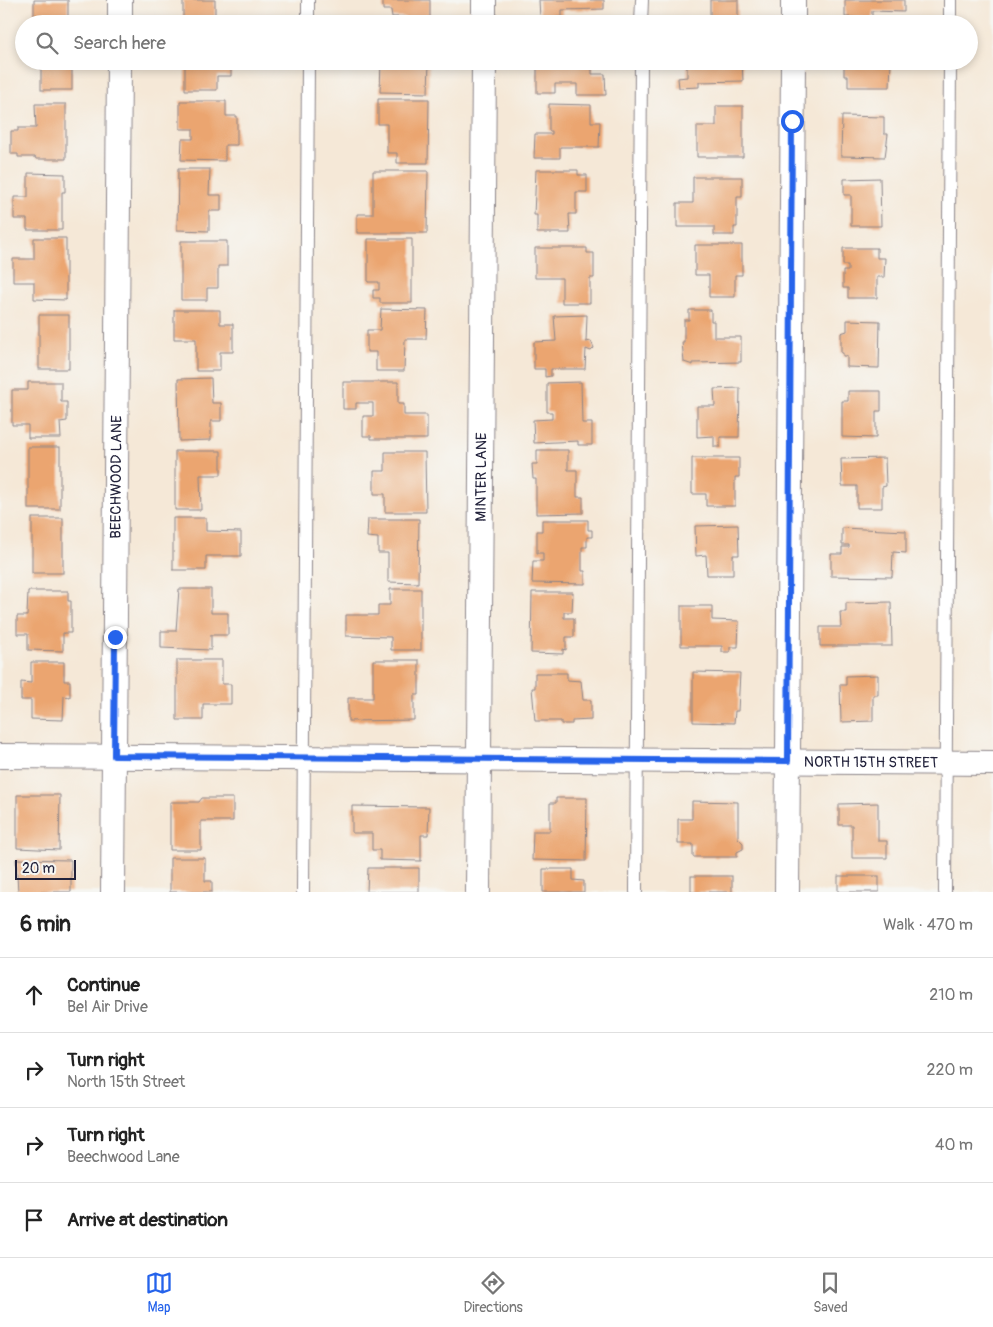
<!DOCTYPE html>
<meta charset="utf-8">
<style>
body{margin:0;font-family:Pangolin,sans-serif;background:#f6f6f6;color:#222}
.scale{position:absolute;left:15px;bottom:12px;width:61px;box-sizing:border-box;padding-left:5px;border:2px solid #22223b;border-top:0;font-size:14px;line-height:18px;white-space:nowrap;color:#22223b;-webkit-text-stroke:4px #f6f6f2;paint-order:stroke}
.stop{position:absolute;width:15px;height:15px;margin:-11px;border:4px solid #2563eb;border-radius:50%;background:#fff}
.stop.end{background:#2563eb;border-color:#fff;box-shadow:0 1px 5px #0008}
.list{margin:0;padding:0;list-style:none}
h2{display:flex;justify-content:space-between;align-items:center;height:65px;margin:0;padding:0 20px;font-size:21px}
h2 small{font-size:16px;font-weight:400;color:#767676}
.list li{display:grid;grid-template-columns:32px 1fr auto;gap:15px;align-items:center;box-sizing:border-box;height:75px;padding:0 20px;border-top:1px solid #e0e0e0}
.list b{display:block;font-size:19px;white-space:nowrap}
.list p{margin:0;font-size:16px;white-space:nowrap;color:#767676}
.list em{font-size:16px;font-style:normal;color:#767676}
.icon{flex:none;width:28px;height:28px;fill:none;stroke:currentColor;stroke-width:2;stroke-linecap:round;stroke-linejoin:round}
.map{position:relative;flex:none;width:993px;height:892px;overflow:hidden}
.search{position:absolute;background:#fff;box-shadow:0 2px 8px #0003;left:15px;right:15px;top:15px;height:55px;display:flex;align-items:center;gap:12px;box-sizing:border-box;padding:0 18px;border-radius:28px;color:#767676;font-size:19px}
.sheet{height:365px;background:#fff}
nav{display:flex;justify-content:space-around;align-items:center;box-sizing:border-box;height:70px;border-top:1px solid #e0e0e0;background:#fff;font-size:14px;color:#767676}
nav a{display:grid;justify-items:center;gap:2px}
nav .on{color:#2563eb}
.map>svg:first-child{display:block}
.building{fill:#eba570}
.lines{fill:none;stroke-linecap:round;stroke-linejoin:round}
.service-casing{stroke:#8c8589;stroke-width:14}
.minor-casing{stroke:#8c8589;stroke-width:26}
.service{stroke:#fff;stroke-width:12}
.minor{stroke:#fff;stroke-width:24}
.route{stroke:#2563eb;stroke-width:6}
.labels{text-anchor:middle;stroke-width:4.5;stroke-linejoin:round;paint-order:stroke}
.street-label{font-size:15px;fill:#22223b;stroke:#f6f6f2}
</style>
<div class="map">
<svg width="993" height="892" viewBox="0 0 993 892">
<rect width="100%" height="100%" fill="#f6f6f2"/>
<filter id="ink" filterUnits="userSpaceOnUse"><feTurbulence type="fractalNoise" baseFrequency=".02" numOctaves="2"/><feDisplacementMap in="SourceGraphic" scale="10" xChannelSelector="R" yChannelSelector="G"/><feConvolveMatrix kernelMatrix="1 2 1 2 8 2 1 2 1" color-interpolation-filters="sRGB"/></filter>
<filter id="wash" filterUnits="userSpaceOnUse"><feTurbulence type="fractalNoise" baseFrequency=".0096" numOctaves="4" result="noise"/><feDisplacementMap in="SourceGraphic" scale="20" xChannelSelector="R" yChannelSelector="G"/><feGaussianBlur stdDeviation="1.12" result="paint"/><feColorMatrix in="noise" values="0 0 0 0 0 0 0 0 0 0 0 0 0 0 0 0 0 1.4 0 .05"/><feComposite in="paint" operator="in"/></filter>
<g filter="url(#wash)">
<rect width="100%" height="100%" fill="#f5e8d7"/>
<g id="blocks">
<g class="building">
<path d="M34,0H68V20L34,19Z"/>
<rect x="183" y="0" width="32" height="20"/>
<path d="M383,0H430V23H405L404,17H392L391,10H383Z"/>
<path d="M539,0H604V9L562,10V17L540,18Z"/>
<rect x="710" y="0" width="28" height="19"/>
<path d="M845,0H904V12L872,11V18L845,17Z"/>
<rect x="41" y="61" width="31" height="29"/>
<path d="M185,61H231V76H217V90H185Z"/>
<path d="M381,61H429L428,93L380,92Z"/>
<path d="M560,61H592V74H605L606,95H577V84H555V93H537V64L560,63Z"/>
<path d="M687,61H742L743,81L699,82V87L679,88L678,78L687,77Z"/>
<path d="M844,61H891L890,87H848V76H844Z"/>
<path d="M378,99H429L428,163H397V153H387V124H378Z"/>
<path d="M180,101H226V116H237V145H225V161L181,160L182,139H193V129H180Z"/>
<path d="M35,104H66V159H36L35,157H18V154H11V131H18V128H36Z"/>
<path d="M549,104L591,105V122H600L599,147H560V158H534L535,134H552V131H549Z"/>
<path d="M716,106H743V157H697V126H716Z"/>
<path d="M842,116L884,117V134H888L885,157L841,156Z"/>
<path d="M178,169H210L209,195H221V211H209V231L177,230Z"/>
<path d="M536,170H578V175H587V192H576V214H569L570,233H537V215H534Z"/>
<path d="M373,171H428L427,233H357V214H373Z"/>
<path d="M28,173L65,174V192H62V230H27V219H14V197H28Z"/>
<path d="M693,177H742V197H737V227H734V235H714V227H677V203H693Z"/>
<path d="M880,178L881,226H851V195H844V179Z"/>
<path d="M34,238H66V300L34,299V282H13V259H34Z"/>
<path d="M368,239H412V303H380V298H373V290H379V282H368Z"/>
<path d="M181,241H227V266H218V288H207V300H181Z"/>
<path d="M695,245H742V275H735V297H709V275H695Z"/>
<path d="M535,248H587V253H594V278H590V303H562V278H535Z"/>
<path d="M843,248H877V258H885L884,277H877V298H848V288H843V271H848V265H843Z"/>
<path d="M381,309L427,310L426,339H405L404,371H376V352H367V330H380Z"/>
<path d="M174,310H220V324H233V352H220V371H196V339H174Z"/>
<path d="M689,310H711V321H714V337H741V362L693,363V365L684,362L682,342H684V320H689Z"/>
<rect x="39" y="315" width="30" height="54"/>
<path d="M587,315L586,342L591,341L594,348L591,351L586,349L585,369H551V376L545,377V369H534V342L556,341L554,316Z"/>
<path d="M847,320L880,321L879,368L847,367V356H843V353H841V333L847,331Z"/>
<path d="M211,378L212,403H221V421H211V440L179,441L178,379Z"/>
<path d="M28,382H61V402H67V421L60,422L61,438H28V425H12V390H28Z"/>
<path d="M343,382H398V404H404V415H427V439H371V436H363V416H373V403H356V409H343Z"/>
<path d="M581,382L582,423H592V445H578V441L534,443L533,420L552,419V412H547V383Z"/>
<path d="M740,388L739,437H720V447H714V436L697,437V406H715L714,389Z"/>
<path d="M848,391H881V411H876V438L842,437V401H848Z"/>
<rect x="28" y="447" width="32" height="62"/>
<path d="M537,450H568V470H577V497H583V513L536,514V479H533L532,464H537Z"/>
<path d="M175,451H221V475H200L201,510H175Z"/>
<path d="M385,452H425L426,512H385V494H374V471H385Z"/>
<path d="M692,458H739V477H735V506H706V494H692Z"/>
<path d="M885,458L886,486L882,487V508H857V486H842L841,459Z"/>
<rect x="32" y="518" width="31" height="55"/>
<path d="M173,518H206V531L241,532V556H206V570H173Z"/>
<path d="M368,519H419L418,583L388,582V553H378V538L367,537Z"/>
<path d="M542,520H588V530H592V537H587V547H582V571H585V584L532,583L533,561H543V553H537V531H542Z"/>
<path d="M738,525L739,555H733V575H707L706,555L696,556L695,526Z"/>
<path d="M842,528L906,531V553L893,552L892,577L831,576V554H842V547H849V545H842Z"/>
<path d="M179,589H211V613H228V635H211V650L161,648V631H176Z"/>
<path d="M390,589H421V650H391V637L346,636V615H378V605H390Z"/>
<path d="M28,591H68V601H71V633H63V651L28,650V634H17V616H27Z"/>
<path d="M532,592H573L572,612H564V618H574V637H566V650L563,649V654L531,653Z"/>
<path d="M891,602L892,646H820V627H841L840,612H846V603Z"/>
<path d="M681,606H712V620L739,621L738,647H730V652H722V646H681Z"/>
<path d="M177,660H222V684H231V704H203V720H177Z"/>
<path d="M373,660H419V695H414V720L348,721V698H373Z"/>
<path d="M31,662H64V681H70V697L64,696L63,720L31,719V700H21V682L31,683Z"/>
<path d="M693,672L740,673L738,711H735L734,723L693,722Z"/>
<path d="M535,673H567V680L581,681L583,700H591V720L572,721V724H561V721H535L532,688H535Z"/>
<path d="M878,675V695H873V721L841,722L840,685H846V676Z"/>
<path d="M17,795H60L59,850L17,848Z"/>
<path d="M202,798H233V821H201V850H170V802H199Z"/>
<path d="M556,798H587L586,861L532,860L533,831H550V803H556Z"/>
<path d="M692,801L738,802V838L743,843V849L737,852V857H693V844H678V819H692Z"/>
<path d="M878,803V841H887V858H852V825H839V804Z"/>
<path d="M352,806L429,807L428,835H421V861L380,860V850H372V833H352Z"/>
<path d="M170,858H205V881H212V892H170Z"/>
<path d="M16,859L71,860V892H18Z"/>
<path d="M368,868H419V892H367Z"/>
<path d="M543,869H573V880L584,881V892H543Z"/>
<rect x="691" y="876" width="41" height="16"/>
<rect x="838" y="876" width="41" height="16"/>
</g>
</g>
</g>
<g filter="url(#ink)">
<use href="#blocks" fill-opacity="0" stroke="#8c8589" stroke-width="1"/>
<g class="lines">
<g class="service-casing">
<g id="service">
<path d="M308,24V0"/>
<path d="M641,24L642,0"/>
<path d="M950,24V0"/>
<path d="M303,892L308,61"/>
<path d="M636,892L641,61"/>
<path d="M945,892L950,61"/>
</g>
</g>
<g class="minor-casing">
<g id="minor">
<path d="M120,24V0"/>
<path d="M484,24V0"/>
<path d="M793,24V0"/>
<path id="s1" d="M0,756L993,763"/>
<path id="s2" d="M113,892L119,61"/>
<path id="s3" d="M478,892L484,61"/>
<path d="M787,892L793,61"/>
</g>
</g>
<use href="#service" class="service"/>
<use href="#minor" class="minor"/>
</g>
</g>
<g class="lines" filter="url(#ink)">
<path class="route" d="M115,637L114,756L788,761L792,121"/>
</g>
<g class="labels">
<g class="street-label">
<text dy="5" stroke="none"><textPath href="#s2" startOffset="415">BEECHWOOD LANE</textPath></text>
<text dy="5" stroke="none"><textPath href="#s3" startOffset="415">MINTER LANE</textPath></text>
<text dy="5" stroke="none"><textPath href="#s1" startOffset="871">NORTH 15TH STREET</textPath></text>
</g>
</g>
</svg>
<div class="scale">20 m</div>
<div class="stop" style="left:792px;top:121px"></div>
<div class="stop end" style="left:115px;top:637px"></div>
<div class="search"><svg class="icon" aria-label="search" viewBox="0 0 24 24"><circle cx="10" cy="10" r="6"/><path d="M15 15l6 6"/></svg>Search here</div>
</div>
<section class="sheet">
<h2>6 min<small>Walk · 470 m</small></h2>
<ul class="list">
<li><svg class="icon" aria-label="ahead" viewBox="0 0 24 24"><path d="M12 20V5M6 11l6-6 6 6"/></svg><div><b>Continue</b><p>Bel Air Drive</p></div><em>210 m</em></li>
<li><svg class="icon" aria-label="right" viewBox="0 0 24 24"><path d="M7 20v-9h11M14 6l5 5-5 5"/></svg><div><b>Turn right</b><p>North 15th Street</p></div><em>220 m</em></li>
<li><svg class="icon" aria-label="right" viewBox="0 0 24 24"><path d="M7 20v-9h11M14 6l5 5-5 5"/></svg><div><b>Turn right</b><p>Beechwood Lane</p></div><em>40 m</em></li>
<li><svg class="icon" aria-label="arrive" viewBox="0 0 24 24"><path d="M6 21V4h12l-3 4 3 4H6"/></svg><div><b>Arrive at destination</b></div></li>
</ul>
</section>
<nav>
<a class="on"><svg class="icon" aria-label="map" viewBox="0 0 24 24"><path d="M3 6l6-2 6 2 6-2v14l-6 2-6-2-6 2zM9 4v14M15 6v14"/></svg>Map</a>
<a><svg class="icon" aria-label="directions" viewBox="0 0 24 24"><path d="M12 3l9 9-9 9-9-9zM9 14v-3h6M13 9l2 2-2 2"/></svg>Directions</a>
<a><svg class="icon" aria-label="saved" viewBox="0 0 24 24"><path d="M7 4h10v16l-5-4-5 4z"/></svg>Saved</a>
</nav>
